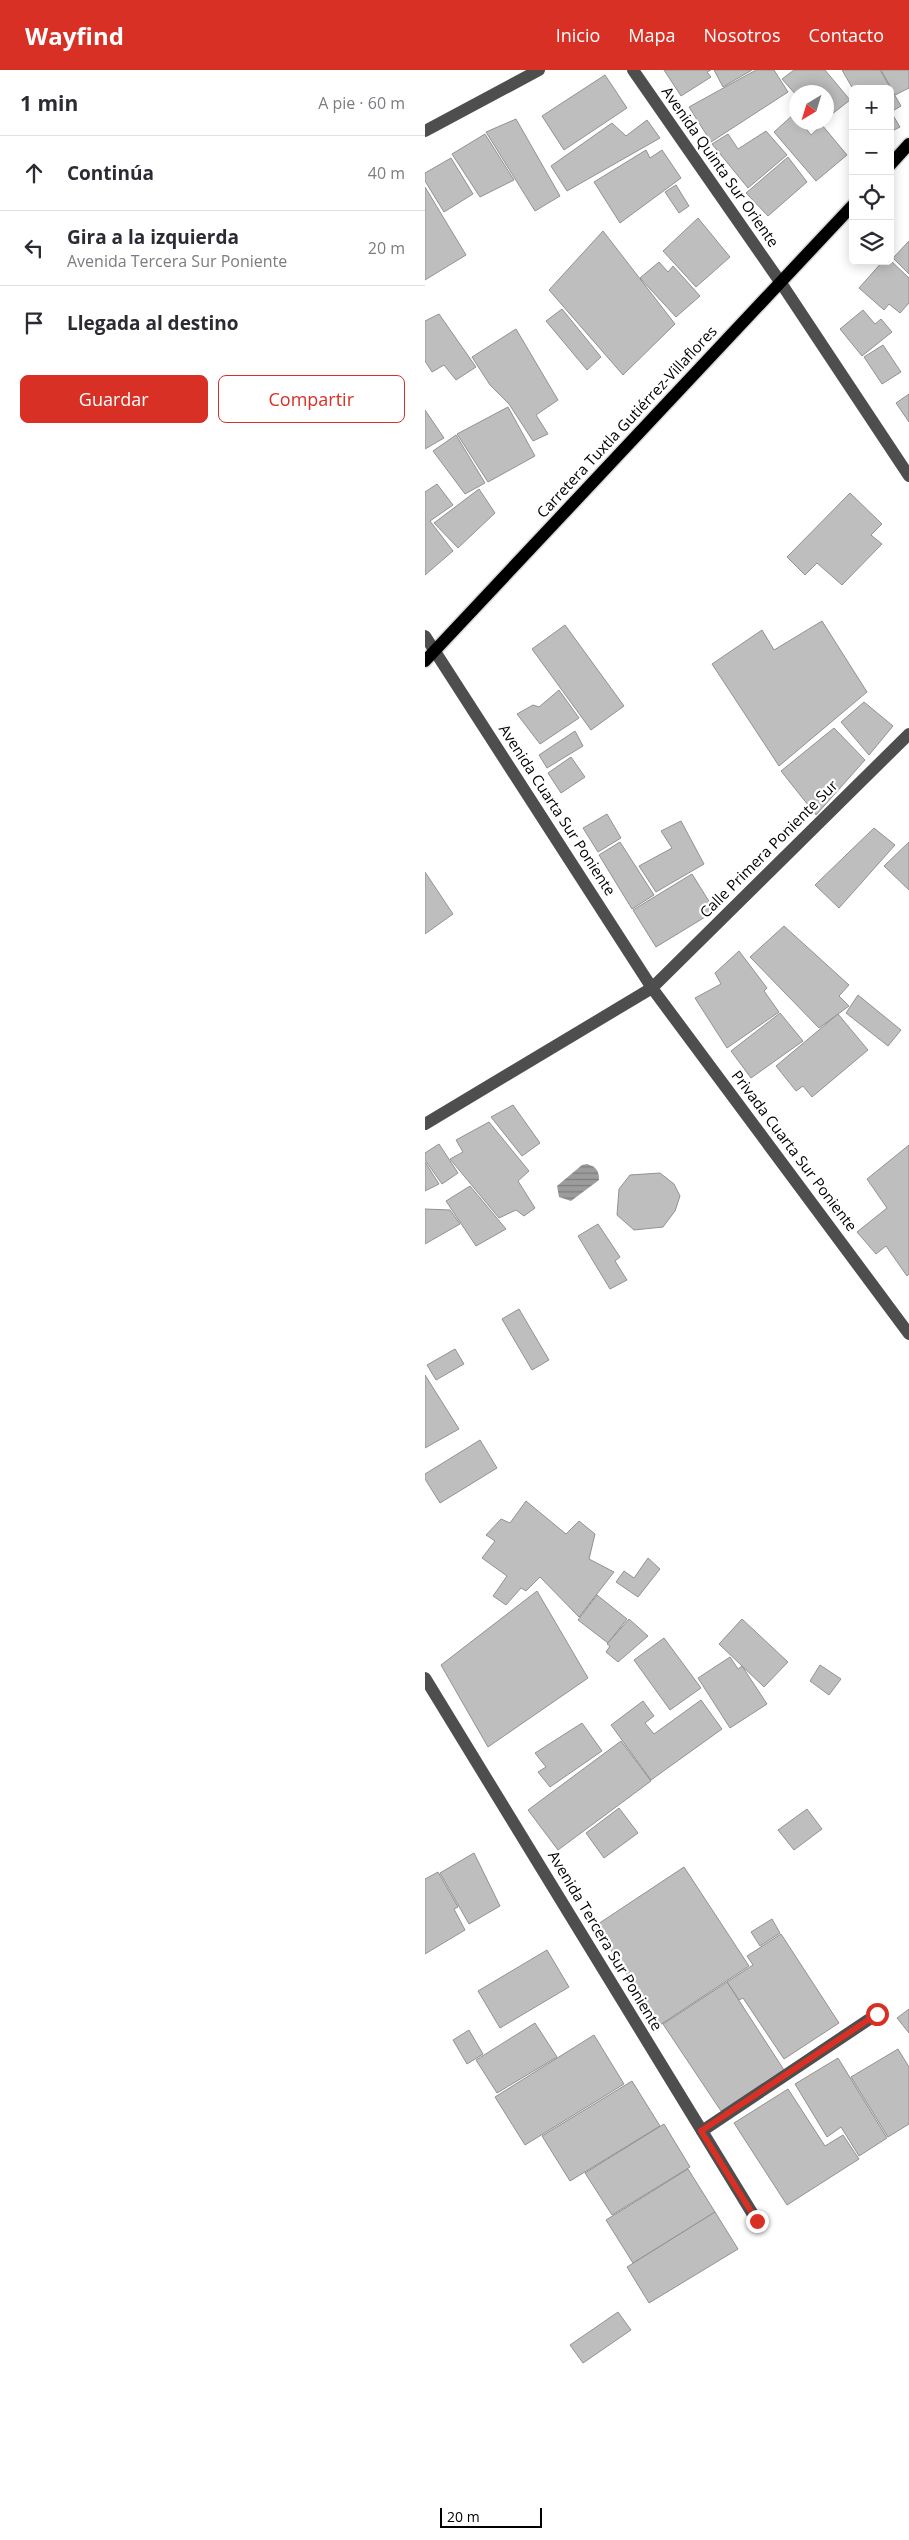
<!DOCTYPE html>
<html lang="es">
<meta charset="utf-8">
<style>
body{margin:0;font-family:"Open Sans",sans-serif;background:#f2f2f3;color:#2b2b33}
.controls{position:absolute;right:15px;top:15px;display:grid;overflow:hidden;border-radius:8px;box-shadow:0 2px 12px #0003}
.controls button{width:45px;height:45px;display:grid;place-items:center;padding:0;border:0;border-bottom:1px solid #e1e1e2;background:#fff;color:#2b2b33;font:25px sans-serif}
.compass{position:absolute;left:364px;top:15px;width:45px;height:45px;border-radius:50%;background:#fff;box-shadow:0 2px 12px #0003;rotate:218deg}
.scale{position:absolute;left:15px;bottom:12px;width:102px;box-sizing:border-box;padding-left:5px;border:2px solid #000;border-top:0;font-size:14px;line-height:18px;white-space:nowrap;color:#000;-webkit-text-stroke:4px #fff;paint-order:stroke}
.stop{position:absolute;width:15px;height:15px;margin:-11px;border:4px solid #d93025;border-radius:50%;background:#fff}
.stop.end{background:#d93025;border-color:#fff;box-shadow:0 1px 5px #0008}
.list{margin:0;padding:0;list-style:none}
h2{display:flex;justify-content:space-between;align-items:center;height:65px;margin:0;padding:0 20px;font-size:21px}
h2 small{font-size:16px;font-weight:400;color:#7c7c81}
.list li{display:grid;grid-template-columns:32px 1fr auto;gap:15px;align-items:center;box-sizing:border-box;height:75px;padding:0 20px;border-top:1px solid #e1e1e2}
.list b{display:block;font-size:19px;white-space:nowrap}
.list p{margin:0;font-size:16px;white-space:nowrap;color:#7c7c81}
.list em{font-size:16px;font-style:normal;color:#7c7c81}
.actions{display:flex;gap:10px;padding:15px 20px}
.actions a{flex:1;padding:11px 0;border:1px solid #d93025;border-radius:8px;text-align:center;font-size:18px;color:#d93025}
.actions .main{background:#d93025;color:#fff}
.icon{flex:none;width:28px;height:28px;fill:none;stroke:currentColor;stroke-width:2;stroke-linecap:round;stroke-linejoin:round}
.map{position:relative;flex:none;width:484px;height:2470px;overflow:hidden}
header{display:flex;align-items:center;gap:30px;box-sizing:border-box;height:70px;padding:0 25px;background:#d93025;color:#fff}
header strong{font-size:24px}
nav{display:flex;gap:28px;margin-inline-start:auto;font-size:18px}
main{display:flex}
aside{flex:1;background:#fff}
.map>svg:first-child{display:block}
.water{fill:url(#water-rules)}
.building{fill:#bebebe;stroke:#929292}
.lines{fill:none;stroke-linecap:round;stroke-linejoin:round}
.major-casing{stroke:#dbdbdb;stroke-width:15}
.minor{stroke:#4e4e4e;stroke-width:12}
.major{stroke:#000;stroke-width:12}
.route{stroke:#d93025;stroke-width:6}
.labels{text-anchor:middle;stroke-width:4.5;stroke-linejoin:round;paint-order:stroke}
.street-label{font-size:15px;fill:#000;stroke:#fff}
</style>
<header>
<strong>Wayfind</strong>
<nav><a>Inicio</a><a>Mapa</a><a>Nosotros</a><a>Contacto</a></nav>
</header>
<main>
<aside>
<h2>1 min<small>A pie · 60 m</small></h2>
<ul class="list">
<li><svg class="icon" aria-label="ahead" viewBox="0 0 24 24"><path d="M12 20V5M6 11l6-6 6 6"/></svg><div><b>Continúa</b></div><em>40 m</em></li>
<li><svg class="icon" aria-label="left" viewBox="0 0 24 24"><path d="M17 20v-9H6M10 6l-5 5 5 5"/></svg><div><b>Gira a la izquierda</b><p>Avenida Tercera Sur Poniente</p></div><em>20 m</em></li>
<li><svg class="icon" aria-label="arrive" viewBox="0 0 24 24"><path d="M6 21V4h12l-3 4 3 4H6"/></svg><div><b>Llegada al destino</b></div></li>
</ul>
<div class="actions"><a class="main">Guardar</a><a>Compartir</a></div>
</aside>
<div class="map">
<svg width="484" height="2470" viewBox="0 0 484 2470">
<defs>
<pattern id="water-rules" width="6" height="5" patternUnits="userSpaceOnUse" patternTransform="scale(1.25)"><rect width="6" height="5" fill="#9c9c9c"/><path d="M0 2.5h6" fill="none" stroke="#7d7d7d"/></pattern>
</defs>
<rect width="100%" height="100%" fill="#fff"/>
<path class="water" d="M162,1094C171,1097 174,1100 174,1110L146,1131L134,1127L132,1116L157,1095Z"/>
<g class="building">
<path d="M239,0H286L282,2L286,7L256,26Z"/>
<path d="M289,0H327L298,17Z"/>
<path d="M331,0H349L363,22L286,72L264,37Z"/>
<path d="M369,0H400L425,30L402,48V22H372V26L357,9Z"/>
<path d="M417,0H455L476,36L466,42L475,57L465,62V19H428Z"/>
<path d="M456,0H484V18L470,25Z"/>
<path d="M180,5L202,38L139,80L117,46Z"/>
<path d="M369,44L372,52H376L386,65L397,55L422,85L391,111L349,62Z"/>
<path d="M91,49L135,126L110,141L61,62Z"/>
<path d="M222,50L235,68L142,121L126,96L187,53L201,66Z"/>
<path d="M341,61L362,85L323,118L287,74L303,64L313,79Z"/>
<path d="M60,64L89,110L55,127L27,84Z"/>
<path d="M221,80L225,88L237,80L256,108L195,153L169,112Z"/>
<path d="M363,87L382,112L343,146L321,123Z"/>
<path d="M26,88L48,124L19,142L0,111V103Z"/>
<path d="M251,115L264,136L254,143L240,122Z"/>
<path d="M0,117L41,185L0,210Z"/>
<path d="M273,148L305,187L271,217L238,181Z"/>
<path d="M178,161L250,254L198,305L124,220Z"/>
<path d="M484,171V204L468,188Z"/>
<path d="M465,190L484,208V233L475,243L464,234L459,240L434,218L458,191Z"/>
<path d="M234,192L243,202L248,196L275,226L251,247L215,208Z"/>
<path d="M137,239L176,287L162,300L121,251Z"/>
<path d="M438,240L450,254L456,249L467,262L437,286L415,259Z"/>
<path d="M14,244L51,297L31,310L19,295L7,302L0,291V251Z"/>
<path d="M91,259L133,330L111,345L123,364L108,371L84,334L65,315L47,287Z"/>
<path d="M458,275L476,302L457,314L439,287Z"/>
<path d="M484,324V352L471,333Z"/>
<path d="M83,337L110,386L63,412L32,364Z"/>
<path d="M0,340L19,368L0,379Z"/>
<path d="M31,365L60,413L40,424L8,381Z"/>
<path d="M12,414L28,435L5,451L28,481L0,505V422Z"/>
<path d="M54,419L70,443L33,478L9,453Z"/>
<path d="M425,423L457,454L446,465L457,474L417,515L392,493L380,505L362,487Z"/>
<path d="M397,551L442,622L354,696L287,594L337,560L349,580Z"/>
<path d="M140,555L199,636L166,660L107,579Z"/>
<path d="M134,620L154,648L115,674L92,644L108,635L114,637Z"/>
<path d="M439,632L468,656L444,685L416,652Z"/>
<path d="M409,658L440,690L391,745L356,701Z"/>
<path d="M150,661L158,676L122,698L114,685Z"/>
<path d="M146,687L160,707L136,723L123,703Z"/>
<path d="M182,744L196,768L173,782L158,758Z"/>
<path d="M256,751L279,794L231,822L214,796L247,778L236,761Z"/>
<path d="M449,758L470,775L414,838L390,815Z"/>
<path d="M195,772L229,825L207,839L174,785Z"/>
<path d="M484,772V820L459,796Z"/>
<path d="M0,802L28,844L0,864Z"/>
<path d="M267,804L290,841L231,877L208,840Z"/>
<path d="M359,856L424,915L414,926L424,936L394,958L325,887Z"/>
<path d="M314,881L342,918L339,921L354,942L302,978L270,928L296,914L290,903Z"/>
<path d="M433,925L476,960L463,976L421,943Z"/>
<path d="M355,943L378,971L326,1008L306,981Z"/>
<path d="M413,944L443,980L387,1027L378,1016L371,1021L351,996Z"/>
<path d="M88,1035L115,1073L97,1086L66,1047Z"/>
<path d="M64,1052L104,1101L93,1111L110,1138L99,1146L91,1140L74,1148L25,1089L38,1082L31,1070Z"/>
<path d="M14,1074L33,1103L17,1114L0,1090V1083Z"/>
<path d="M484,1075V1204L482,1206L461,1176L451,1184L432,1162L462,1138L442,1109Z"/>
<path d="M0,1092L14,1114L0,1121Z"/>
<path d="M235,1103L249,1114L255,1126L250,1141L238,1157L209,1160L192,1145L194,1119L205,1105Z"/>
<path d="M45,1116L81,1159L51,1176L21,1131Z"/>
<path d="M0,1139L25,1140L35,1154L0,1174Z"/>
<path d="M173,1154L195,1187L190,1191L202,1210L185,1219L153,1166Z"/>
<path d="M94,1239L124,1290L107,1300L77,1249Z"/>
<path d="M30,1279L39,1294L11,1310L2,1295Z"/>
<path d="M0,1305L34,1359L0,1378Z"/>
<path d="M55,1370L72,1398L15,1433L0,1409V1404Z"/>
<path d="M101,1431L141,1464L154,1451L170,1464L164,1489L189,1502L154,1547L115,1507L101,1521L96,1518L81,1535L68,1526L82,1506L57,1488L70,1471L61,1465L76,1449L85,1453Z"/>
<path d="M223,1488L235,1499L213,1527L191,1512L199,1501L209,1508Z"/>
<path d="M112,1521L163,1608L63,1677L16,1595Z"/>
<path d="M172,1525L202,1549L183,1573L153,1550Z"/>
<path d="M204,1549L223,1566L193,1592L181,1582L185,1576L182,1574Z"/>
<path d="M317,1549L363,1592L339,1617L294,1574Z"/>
<path d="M239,1568L276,1618L245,1640L209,1590Z"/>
<path d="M305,1587L313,1599L317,1596L342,1634L305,1658L273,1608Z"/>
<path d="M395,1595L416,1609L404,1625L385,1611Z"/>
<path d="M276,1630L297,1659L226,1710L186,1655L218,1631L229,1646L220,1653L229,1664Z"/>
<path d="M157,1653L177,1681L125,1717L113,1702L121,1697L110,1683Z"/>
<path d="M196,1671L226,1711L133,1780L103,1740Z"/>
<path d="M194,1738L213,1763L179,1788L161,1763Z"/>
<path d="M382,1739L397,1759L369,1780L353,1760Z"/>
<path d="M49,1783L75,1836L44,1854L15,1803Z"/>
<path d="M259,1797L324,1896L235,1955L170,1856Z"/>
<path d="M13,1802L33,1837L29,1839L40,1860L0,1884V1809Z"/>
<path d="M347,1849L355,1863L335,1876L326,1862Z"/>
<path d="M356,1864L414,1953L359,1989L318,1928L314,1930L302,1912L328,1895L322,1886Z"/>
<path d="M122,1880L144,1917L75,1958L53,1921Z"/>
<path d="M302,1912L359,2000L296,2041L238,1954Z"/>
<path d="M484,1939V1963L472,1948Z"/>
<path d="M110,1953L132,1987L72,2023L51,1990Z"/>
<path d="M44,1960L58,1984L42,1994L28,1970Z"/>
<path d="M169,1965L199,2014L100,2075L70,2027Z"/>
<path d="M473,1979L484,1997V2054L463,2067L426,2007Z"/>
<path d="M413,1988L462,2068L434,2086L416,2057L402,2067L370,2014Z"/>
<path d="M207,2011L235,2056L145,2111L117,2066Z"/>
<path d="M363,2019L400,2076L418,2065L434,2089L362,2135L309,2053Z"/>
<path d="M239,2054L265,2097L187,2145L160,2103Z"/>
<path d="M263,2099L290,2142L208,2193L181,2150Z"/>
<path d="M290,2142L313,2179L224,2233L202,2197Z"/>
<path d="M193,2242L206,2260L158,2293L145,2275Z"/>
</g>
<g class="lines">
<g class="major-casing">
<g id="major">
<path d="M465,95L484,74"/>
<path d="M0,591L428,135"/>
</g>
</g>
<g class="minor">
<path d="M208,0L356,213L484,406"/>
<path d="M0,61L114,0"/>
<path d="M0,566L227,918L484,1264"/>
<path d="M0,1054L227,918L484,664"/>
<path d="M0,1608L332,2151"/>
<path d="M277,2061L452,1944"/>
</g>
<use href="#major" class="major"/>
</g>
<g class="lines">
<path class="route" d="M332,2151L276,2061L452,1944"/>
</g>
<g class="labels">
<g class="street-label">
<text transform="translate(295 97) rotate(55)" y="5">Avenida Quinta Sur Oriente</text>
<text transform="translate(202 352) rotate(-47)" y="5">Carretera Tuxtla Gutiérrez-Villaflores</text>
<text transform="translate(132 740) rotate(57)" y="5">Avenida Cuarta Sur Poniente</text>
<text transform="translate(344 779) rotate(-45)" y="5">Calle Primera Poniente Sur</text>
<text transform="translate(369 1081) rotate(53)" y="5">Privada Cuarta Sur Poniente</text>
<text transform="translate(180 1871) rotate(59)" y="5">Avenida Tercera Sur Poniente</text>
</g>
</g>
</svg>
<div class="controls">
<button>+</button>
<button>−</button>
<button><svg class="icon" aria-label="locate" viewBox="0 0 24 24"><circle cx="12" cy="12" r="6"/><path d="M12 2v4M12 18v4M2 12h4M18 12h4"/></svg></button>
<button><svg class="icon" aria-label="layers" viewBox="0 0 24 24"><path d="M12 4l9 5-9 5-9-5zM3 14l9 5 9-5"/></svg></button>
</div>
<svg class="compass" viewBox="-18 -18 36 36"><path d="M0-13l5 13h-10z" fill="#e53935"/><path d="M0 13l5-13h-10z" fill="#7c7c81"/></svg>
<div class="scale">20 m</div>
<div class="stop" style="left:452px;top:1944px"></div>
<div class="stop end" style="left:332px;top:2151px"></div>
</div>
</main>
